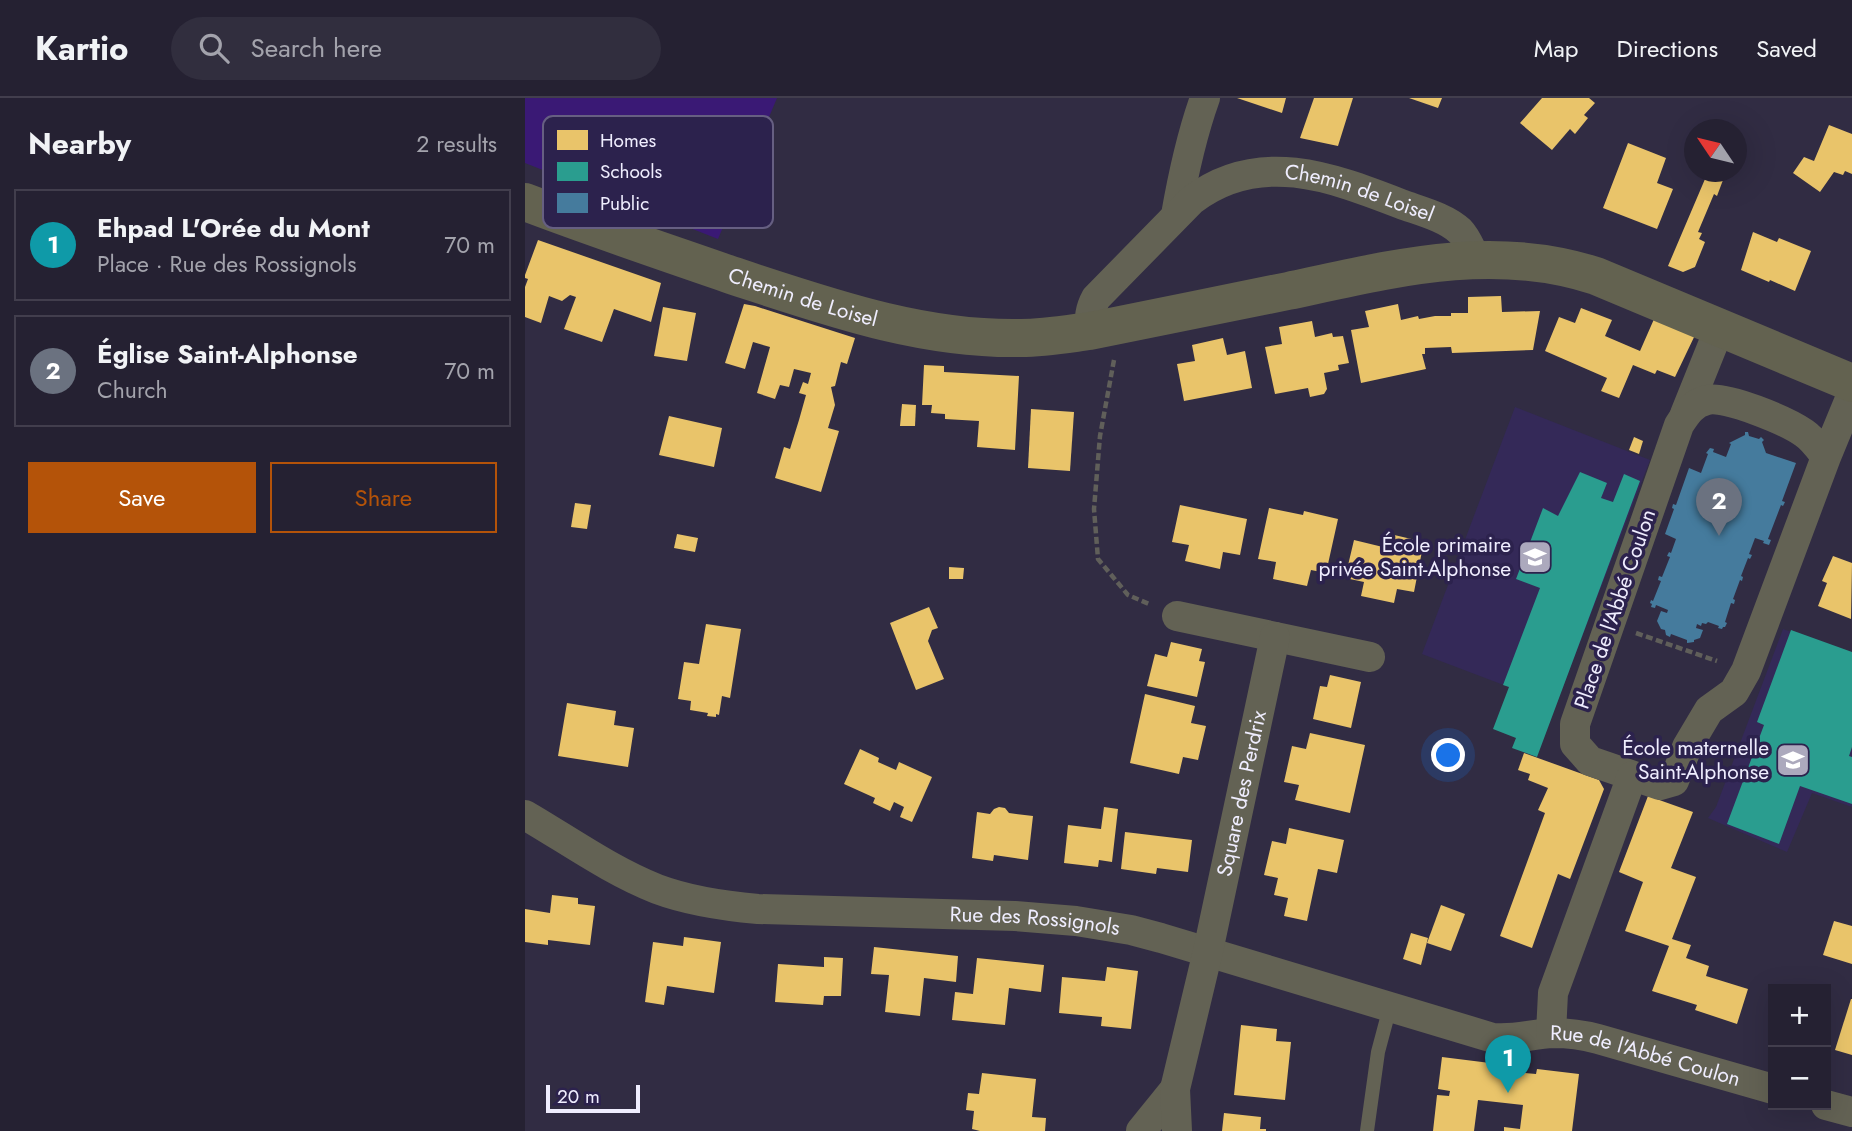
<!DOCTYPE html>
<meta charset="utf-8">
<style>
body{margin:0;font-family:Jost,sans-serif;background:#312e3e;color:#f1f3f6}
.controls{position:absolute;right:21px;bottom:21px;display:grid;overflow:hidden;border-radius:0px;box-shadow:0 7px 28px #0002}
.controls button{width:63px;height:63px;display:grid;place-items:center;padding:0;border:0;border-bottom:2px solid #423e4d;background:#252132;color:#f1f3f6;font:35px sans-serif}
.compass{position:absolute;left:1159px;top:21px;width:63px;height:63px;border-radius:50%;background:#252132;box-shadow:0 7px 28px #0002;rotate:305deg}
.scale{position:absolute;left:21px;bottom:18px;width:94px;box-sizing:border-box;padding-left:7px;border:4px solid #efedfe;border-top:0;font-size:19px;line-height:24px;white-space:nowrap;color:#efedfe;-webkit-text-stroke:5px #2c224d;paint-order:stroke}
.you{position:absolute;left:924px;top:658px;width:24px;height:24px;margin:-18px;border:5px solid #fff;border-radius:50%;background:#1a73e8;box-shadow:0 0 0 10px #1a73e833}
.badge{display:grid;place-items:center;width:46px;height:46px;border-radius:50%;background:#b45309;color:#fff;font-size:23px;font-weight:700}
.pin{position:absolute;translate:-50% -58px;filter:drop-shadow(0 2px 4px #0008)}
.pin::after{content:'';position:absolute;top:37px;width:24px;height:21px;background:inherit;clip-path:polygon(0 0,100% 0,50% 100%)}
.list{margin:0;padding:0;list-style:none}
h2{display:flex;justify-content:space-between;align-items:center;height:91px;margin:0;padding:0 28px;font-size:30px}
h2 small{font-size:23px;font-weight:400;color:#a3a3ac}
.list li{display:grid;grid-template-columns:46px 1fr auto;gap:21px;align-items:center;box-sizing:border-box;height:112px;margin:0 14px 14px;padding:0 14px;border:2px solid #423e4d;border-radius:0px}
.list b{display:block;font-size:26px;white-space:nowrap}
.list p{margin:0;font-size:23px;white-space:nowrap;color:#a3a3ac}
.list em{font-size:23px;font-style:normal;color:#a3a3ac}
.actions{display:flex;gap:14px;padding:21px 28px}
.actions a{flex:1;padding:16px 0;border:2px solid #b45309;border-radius:0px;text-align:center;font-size:24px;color:#b45309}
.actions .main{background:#b45309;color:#fff}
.icon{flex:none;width:38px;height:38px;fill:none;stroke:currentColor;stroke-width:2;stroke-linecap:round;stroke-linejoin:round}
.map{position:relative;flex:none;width:1327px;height:1033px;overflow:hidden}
header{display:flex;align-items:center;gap:42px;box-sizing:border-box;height:98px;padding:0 35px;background:#252132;border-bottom:2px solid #423e4d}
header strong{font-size:33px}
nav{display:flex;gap:38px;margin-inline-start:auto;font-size:24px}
.search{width:490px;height:63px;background:#312e3e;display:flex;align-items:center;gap:18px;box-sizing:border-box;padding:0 24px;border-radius:38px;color:#a3a3ac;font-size:26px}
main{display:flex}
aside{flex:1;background:#252132}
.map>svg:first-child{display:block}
.built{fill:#342958}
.green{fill:#3a1975}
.homes{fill:#e9c46a}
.schools{fill:#2a9d8f}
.public{fill:#457b9d}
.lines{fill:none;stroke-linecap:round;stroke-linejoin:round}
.path{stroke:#605f5a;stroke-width:4.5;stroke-dasharray:7 3.5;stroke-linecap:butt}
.lane{stroke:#636254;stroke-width:14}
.street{stroke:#636254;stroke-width:30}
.secondary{stroke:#636250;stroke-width:38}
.labels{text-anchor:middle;stroke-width:7;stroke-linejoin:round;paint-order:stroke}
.street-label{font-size:21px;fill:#efedfe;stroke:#2c224d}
.poi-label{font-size:21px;fill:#efedfe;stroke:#2c224d;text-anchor:end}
.key{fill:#2c224d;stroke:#665f82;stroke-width:2}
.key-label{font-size:19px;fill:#efedfe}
</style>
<header>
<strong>Kartio</strong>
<div class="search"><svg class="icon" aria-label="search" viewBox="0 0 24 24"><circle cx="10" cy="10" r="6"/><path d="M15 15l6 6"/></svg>Search here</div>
<nav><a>Map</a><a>Directions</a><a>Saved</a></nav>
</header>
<main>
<aside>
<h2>Nearby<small>2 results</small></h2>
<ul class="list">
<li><span class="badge" style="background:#0f9aa8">1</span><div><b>Ehpad L'Orée du Mont</b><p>Place · Rue des Rossignols</p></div><em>70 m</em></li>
<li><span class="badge" style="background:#6b7280">2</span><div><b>Église Saint-Alphonse</b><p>Church</p></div><em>70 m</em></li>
</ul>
<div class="actions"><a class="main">Save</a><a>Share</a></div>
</aside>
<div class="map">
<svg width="1327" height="1033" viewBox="0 0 1327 1033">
<rect width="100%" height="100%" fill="#312c43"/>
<g class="built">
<path d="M990,309L1125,362L1031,607L897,556Z"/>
<path d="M1258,531L1327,556V709L1287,695L1262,754L1183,720L1191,709Z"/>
</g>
<path class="green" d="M0,0H252L193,141L0,65Z"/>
<g class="homes">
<path d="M712,0H761L757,15Z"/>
<path d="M789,0H828L813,48L775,40Z"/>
<path d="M884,0H917L913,10Z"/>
<path d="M1017,0H1064L1070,5L1059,17L1063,20L1050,36L1045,31L1027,52L995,25Z"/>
<path d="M1304,27L1327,36V76L1320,73L1318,77L1309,74L1295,94L1268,75L1279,59L1289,63Z"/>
<path d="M1103,45L1141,60L1132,85L1148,91L1132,131L1078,110Z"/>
<path d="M1183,74H1201L1192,98L1189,96L1173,134L1177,135L1174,141L1180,144L1170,169L1158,174L1143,168Z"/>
<path d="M1228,134L1252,144L1254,140L1286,153L1270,193L1245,182L1244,184L1216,172Z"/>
<path d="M13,142L136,185L126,224L89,211L77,244L39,231L51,199L45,197L37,203L24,198L16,225L0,219V189L3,181L0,180V177Z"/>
<path d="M976,198L977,214L1015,213L1008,252L927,255L926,249L900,250V256H897L901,271L836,285L826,232L844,229L840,213L873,206L876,222L893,218L894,221L910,218H926V215H943V199Z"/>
<path d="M219,206L230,208L330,240L322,266L316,264L310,288L306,289L310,307L303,330L314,333L296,394L250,380L259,349L265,351L274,322L281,297L274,295L278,284L283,286L286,275L269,271L264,289L255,287L250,301L232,295L245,249L228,244L220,271L200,265Z"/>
<path d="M138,209L171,215L162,263L129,258Z"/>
<path d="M1056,210L1087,222L1080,238L1115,253L1133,212L1171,235L1150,279L1132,272L1130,276L1108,267L1094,300L1076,293L1082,280L1020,253L1034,219L1050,225Z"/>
<path d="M787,223L790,239L807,235L808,239L818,238L824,265L813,267L814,272L799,275L802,291L799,296L785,299L783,290L750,296L740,249L757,246L754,229Z"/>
<path d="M698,240L702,257L720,253L727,290L659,303L652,266L670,263L667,247Z"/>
<path d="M399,267L419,268V274L494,278L490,352L452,349L454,323L420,321V316L406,315L407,307H397Z"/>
<path d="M377,306L391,307L390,328H375Z"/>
<path d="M506,311L549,314L545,373L503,370Z"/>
<path d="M144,318L197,330L189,369L134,357Z"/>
<path d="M1109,339L1118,343L1114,356L1104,352Z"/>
<path d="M50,405L66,407L62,431L46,429Z"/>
<path d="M655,407L722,421L715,457L698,454L695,471L660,463L664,447L647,444Z"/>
<path d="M744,410L778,417L779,413L813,421L801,475L786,472L782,488L748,481L751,464L733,461Z"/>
<path d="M152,436L173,440L170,454L149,450Z"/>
<path d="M865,436L895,443L898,448L889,494L872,491L869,505L836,498L839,484L820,480L829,442L862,450Z"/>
<path d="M1308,458L1327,465L1326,521L1293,508L1302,485L1297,483Z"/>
<path d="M424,469L439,470L438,481H424Z"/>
<path d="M404,509L413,530L407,532L403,543L419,581L391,592L365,525Z"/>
<path d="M181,526L216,531L205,600L197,598L194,617L191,616V619L182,618L183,615L165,612L166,603L153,601L159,564L174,566Z"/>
<path d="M646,544L677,551L674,563L680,564L672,599L622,588L630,556L642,559Z"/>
<path d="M805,577L836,584L826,630L788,621L795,588L802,589Z"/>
<path d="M620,596L670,608L666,625L681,628L673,662L658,659L654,676L605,665Z"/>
<path d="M42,605L91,613L89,627L109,630L103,669L33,658Z"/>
<path d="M785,635L840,647L825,715L770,702L774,687L759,684L767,648L781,651Z"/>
<path d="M335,651L354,660L353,664L371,672L374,664L407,679L387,724L375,719L379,709L369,704L365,713L348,705L350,700L319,686Z"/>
<path d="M999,655L1074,682L1079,691L1045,781L1033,776L1007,850L975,838L1020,715L1013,712L1023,690L1003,682L1005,676L993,672Z"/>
<path d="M1123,698L1168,714L1146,770L1171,779L1147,841L1166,847L1161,860L1184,868L1181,878L1223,891L1212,926L1170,912L1172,907L1127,893L1144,848L1100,833L1118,784L1094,774Z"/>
<path d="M474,709L480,710L484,715L508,718L503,762L469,757L468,763L447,760L452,714L465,716L469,711Z"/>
<path d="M579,709L593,711L587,764L574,762L573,769L539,765L543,727L576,731Z"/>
<path d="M764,730L819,742L812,775L793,771L782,823L759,818L763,800L749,797L753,780L739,777L747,743L761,746Z"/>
<path d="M600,734L667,742L663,774L632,770L631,776L596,771Z"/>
<path d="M27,797L53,800V806L70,808L65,847L23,842V847L0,844V811L25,815Z"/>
<path d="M916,807L940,816L926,853L902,845Z"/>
<path d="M1309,823L1327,828V866L1298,857Z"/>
<path d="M886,835L903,840L896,867L878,861Z"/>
<path d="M159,839L196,844L189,895L142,888L139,907L120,904L128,844L158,848Z"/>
<path d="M349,849L433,858L431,884L399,880L395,918L360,914L364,877L346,876Z"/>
<path d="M299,859L318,860L316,898H299L298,907L250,904L253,866L299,869Z"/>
<path d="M452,860L519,867L516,894L484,890L480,927L427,922L430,894L448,896Z"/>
<path d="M582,869L613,873L606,931L576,928L577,919L534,915L537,879L580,883Z"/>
<path d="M1326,901H1327V957L1310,952Z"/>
<path d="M716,927L752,931L751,943L766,944L760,1002L709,997Z"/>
<path d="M917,959L965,965L964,971L976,972V966L1000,969V975L1011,976L1012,971L1054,976L1047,1033H979V1029L995,1031L998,1007L953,1002L949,1033H908L912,997L924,998L925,993L913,991Z"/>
<path d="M457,975L511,981L507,1019L521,1020L520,1033H455L447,1031L449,1013L441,1012L443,995L454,996Z"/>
<path d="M699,1015L736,1019L735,1031H741V1033H697Z"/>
</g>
<g class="schools">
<path d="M1055,374L1082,385L1076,400L1088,404L1099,376L1115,383L1012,659L987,650L991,640L968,631L984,589L978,587L1015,490L991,481L1018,410L1033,418Z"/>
<path d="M1266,532L1327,554V649L1324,658L1327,659V706L1275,688L1254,746L1202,726L1239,627L1232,624Z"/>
</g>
<path class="public" d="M1220,334H1223L1224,338L1234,341L1236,339L1239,342L1237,344L1241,355L1271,365L1257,403L1260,404L1258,408L1256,407L1243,441L1246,442L1244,447L1238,445L1239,443L1230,440L1224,456L1227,457L1225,461L1223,460L1216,478L1218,479L1217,483L1215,482L1208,501L1210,502L1209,506L1206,505L1200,524L1202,525L1200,529H1198L1197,531L1193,530L1194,528L1183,524L1181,526L1177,525L1176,528L1172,526L1171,530L1178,532L1175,540L1169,542V544L1162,545V542L1146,536L1145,539L1141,537L1140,532L1136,531L1132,523L1136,513L1142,515L1143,512L1131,507L1130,510L1126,509L1127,506L1125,505L1126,502L1128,503L1136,483L1133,482L1134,478L1137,479L1145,459L1142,458L1144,454L1146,455L1151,441L1140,436L1149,411L1147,410L1148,406L1151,407L1164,370L1176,375L1183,356L1181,355L1185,350L1189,351L1188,354L1201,359L1206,346L1204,345L1220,337Z"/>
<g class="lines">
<g class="path">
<path d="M589,262L575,338L569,411L573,461L603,497L624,506"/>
<path d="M1111,535L1192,563"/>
</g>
<path class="lane" d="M842,1033L853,954L865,909"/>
<g class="street">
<path d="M651,117C658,77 666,39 680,0"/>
<path id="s1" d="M565,233C564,220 565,211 571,200L667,102C734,51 806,79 876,106C895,113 920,119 935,133C942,140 946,152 951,161"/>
<path d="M1160,316L1195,229"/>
<path d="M1301,359C1294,350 1288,341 1279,335C1262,323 1200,297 1182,302C1168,305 1161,316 1154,327L1050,626V646L1065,663L1135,687L1149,683L1162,649L1184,612L1209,594L1221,573L1301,359L1327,296"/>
<path d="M652,518L845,559"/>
<path id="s2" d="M0,717C43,742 86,773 132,791C164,803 199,808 233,811L490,818L551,823L606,832L636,840L968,940C991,942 1007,936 1028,935C1044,935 1058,937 1073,941L1248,991"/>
<path d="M1026,935L1028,895L1107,678"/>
<path d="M1301,1007L1327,1014"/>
<path d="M616,1033L650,991"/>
<path id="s3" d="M652,1033L650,991L683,853L750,539"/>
</g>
<path class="secondary" id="s4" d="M0,104C68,130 137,153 206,177C301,208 395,242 496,240C519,240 542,236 565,233C631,220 697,206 763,193C866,171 967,144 1071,178L1327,285"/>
</g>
<defs>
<g id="school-square" transform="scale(1.75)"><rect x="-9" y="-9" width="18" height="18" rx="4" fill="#aca9bd" stroke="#2c224d"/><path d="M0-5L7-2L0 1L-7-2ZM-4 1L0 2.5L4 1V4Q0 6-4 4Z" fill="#fff"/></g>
</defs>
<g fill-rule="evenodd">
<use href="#school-square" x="1010" y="459"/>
<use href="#school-square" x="1268" y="662"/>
</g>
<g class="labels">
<g class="street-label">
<text dy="7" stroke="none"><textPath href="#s1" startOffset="348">Chemin de Loisel</textPath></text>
<text dy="7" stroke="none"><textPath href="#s4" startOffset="294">Chemin de Loisel</textPath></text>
<text transform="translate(1090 511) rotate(-71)" y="7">Place de l'Abbé Coulon</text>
<text dy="7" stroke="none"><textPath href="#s3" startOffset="345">Square des Perdrix</textPath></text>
<text dy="7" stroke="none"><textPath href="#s2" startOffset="532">Rue des Rossignols</textPath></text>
<text dy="7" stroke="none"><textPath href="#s2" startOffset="1162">Rue de l'Abbé Coulon</textPath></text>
</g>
<g class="poi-label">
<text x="986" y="454">École primaire<tspan x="986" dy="24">privée Saint-Alphonse</tspan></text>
<text x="1244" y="657">École maternelle<tspan x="1244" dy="24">Saint-Alphonse</tspan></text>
</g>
</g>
<rect x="18" y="18" width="230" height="112" rx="10" class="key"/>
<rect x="32" y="32" width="31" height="20" fill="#e9c46a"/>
<rect x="32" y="64" width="31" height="19" fill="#2a9d8f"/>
<rect x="32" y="95" width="31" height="20" fill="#457b9d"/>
<g class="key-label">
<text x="75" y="49">Homes</text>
<text x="75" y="80">Schools</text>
<text x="75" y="112">Public</text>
</g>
</svg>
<div class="controls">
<button>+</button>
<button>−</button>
</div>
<svg class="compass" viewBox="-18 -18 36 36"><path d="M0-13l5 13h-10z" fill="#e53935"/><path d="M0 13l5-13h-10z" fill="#a3a3ac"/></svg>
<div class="scale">20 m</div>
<div class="you"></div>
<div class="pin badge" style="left:983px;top:995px;background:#0f9aa8">1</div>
<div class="pin badge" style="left:1194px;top:438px;background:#6b7280">2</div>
</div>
</main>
